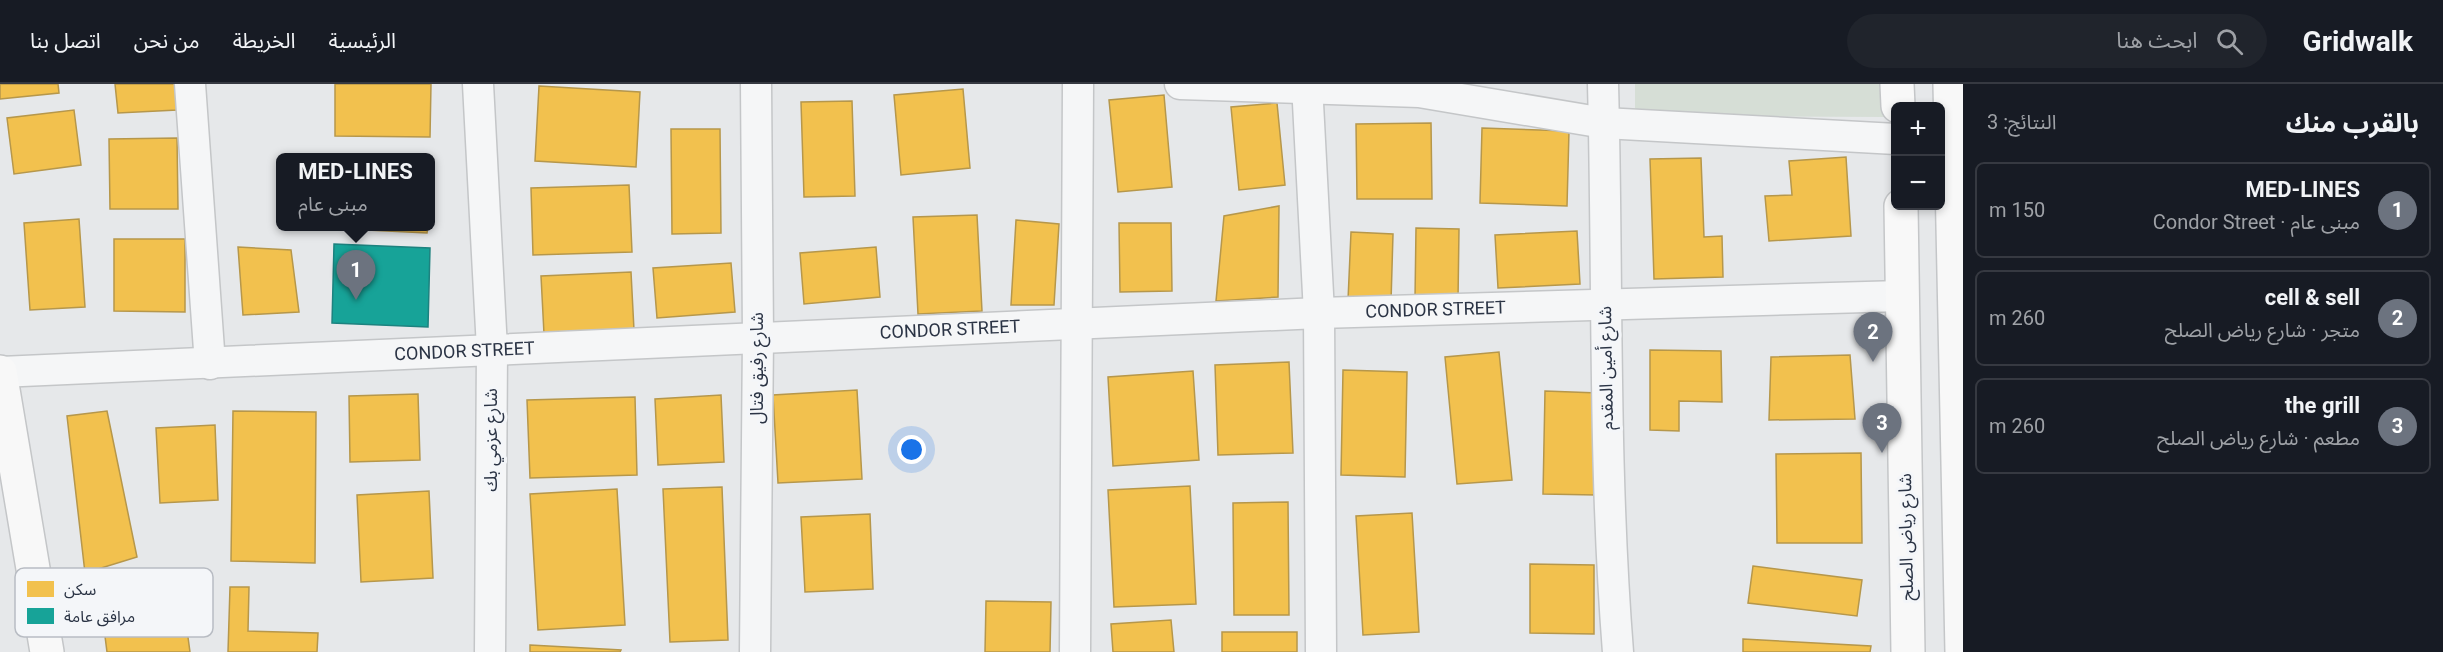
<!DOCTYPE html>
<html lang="ar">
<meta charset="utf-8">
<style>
body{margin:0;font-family:Roboto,"Noto Sans Arabic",sans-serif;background:#20242c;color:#f1f3f6;direction:rtl}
.controls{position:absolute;right:18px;top:18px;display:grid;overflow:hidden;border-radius:9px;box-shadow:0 3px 9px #0003}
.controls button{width:54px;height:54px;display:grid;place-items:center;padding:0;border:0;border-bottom:2px solid #363941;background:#171b24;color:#f1f3f6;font:30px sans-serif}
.you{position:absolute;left:912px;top:366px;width:21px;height:21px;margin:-15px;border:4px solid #fff;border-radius:50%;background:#1a73e8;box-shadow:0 0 0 9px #1a73e833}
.badge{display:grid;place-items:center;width:39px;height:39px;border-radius:50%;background:#6c737f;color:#fff;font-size:20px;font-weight:700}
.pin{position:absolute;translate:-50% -50px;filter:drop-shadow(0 2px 3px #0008)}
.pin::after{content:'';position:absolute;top:32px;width:21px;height:18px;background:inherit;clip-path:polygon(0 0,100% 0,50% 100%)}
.popup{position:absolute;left:276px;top:69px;width:159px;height:78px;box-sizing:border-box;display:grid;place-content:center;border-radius:9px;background:#171b24;filter:drop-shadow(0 2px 4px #0005);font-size:20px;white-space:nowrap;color:#9ea1a6}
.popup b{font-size:22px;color:#f1f3f6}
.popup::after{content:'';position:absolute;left:50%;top:100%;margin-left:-12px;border:12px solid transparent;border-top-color:#171b24}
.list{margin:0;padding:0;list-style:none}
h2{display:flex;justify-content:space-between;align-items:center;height:78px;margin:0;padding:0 24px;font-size:26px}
h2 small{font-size:20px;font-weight:400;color:#9ea1a6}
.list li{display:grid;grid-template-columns:39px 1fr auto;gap:18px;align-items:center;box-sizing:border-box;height:96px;margin:0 12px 12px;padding:0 12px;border:2px solid #363941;border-radius:9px}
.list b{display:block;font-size:22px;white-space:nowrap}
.list p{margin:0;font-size:20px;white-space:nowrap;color:#9ea1a6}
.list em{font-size:20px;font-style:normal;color:#9ea1a6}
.icon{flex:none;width:33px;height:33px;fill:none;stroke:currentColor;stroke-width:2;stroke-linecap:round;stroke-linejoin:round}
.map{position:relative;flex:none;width:1963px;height:568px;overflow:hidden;direction:ltr}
header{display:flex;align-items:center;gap:36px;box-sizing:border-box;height:84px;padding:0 30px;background:#171b24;border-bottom:2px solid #363941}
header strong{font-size:28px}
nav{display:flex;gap:33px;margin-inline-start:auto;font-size:21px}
.search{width:420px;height:54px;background:#20242c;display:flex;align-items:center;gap:15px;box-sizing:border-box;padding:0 21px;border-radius:33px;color:#9ea1a6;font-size:22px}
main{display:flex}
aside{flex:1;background:#171b24}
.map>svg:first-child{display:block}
.green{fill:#d6ded6}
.homes{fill:#f2c14e;stroke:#b6974b;stroke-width:1.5}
.public{fill:#17a398;stroke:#1d827f;stroke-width:1.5}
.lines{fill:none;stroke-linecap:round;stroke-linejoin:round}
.street-casing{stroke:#c4c6c8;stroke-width:33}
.secondary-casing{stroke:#c4c6c8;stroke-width:36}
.street{stroke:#f5f6f7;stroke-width:30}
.secondary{stroke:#f8f8f8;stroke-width:33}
.labels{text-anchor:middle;stroke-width:6;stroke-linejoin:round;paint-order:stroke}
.street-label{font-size:18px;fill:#2b3445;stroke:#f4f6f9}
.key{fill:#f4f6f9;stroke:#b8bcc3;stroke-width:1.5}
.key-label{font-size:16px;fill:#2b3445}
</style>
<header>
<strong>Gridwalk</strong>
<div class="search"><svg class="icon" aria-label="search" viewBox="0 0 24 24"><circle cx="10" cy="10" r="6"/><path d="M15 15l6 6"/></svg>ابحث هنا</div>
<nav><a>الرئيسية</a><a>الخريطة</a><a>من نحن</a><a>اتصل بنا</a></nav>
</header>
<main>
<aside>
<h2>بالقرب منك<small>النتائج: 3</small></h2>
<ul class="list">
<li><span class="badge">1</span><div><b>MED-LINES</b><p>مبنى عام · Condor Street</p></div><em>150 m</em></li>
<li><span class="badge">2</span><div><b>cell &amp; sell</b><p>متجر · شارع رياض الصلح</p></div><em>260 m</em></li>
<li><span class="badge">3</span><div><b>the grill</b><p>مطعم · شارع رياض الصلح</p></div><em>260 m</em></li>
</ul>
</aside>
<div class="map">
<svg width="1963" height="568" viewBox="0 0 1963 568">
<rect width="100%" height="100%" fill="#e6e8ea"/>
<path class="green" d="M1635,0H1889V33L1635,32Z"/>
<g class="homes">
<path d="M0,0H58L59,9L0,15Z"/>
<path d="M115,0H175L177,26L118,29Z"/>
<path d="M335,0H431L430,53L335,52Z"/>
<path d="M539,2L640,8L636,83L535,77Z"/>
<path d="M963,5L970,84L901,91L894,11Z"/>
<path d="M1164,11L1172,103L1118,108L1109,16Z"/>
<path d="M852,17L855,112L804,113L801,18Z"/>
<path d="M1277,19L1285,101L1239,106L1231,23Z"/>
<path d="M74,26L81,81L14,90L7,34Z"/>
<path d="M1431,39L1432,115H1357L1356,40Z"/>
<path d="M1482,44L1569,47L1567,122L1480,119Z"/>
<path d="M671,45H720L721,149L672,150Z"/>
<path d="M177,54L178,125H110L109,55Z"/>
<path d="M1846,73L1851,152L1769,157L1765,112L1792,111L1789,77Z"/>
<path d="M1701,74L1704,153L1722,152L1723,193L1654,195L1650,75Z"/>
<path d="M629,101L632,168L533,171L531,104Z"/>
<path d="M1279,122L1278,213L1216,217L1224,132Z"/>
<path d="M977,131L982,227L918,230L913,133Z"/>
<path d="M79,135L85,223L30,226L24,139Z"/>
<path d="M1016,136L1059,140L1054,221H1011Z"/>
<path d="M1119,139H1171L1172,207L1120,208Z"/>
<path d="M285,142H428L427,149Z"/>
<path d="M1416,144L1459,145L1458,216L1415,215Z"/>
<path d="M1577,147L1580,200L1498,204L1495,151Z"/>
<path d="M1351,148L1393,150L1391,218L1348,216Z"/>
<path d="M114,155H185V228L114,227Z"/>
<path d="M238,163L291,166L299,228L243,231Z"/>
<path d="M876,163L880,213L804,220L800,169Z"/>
<path d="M731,179L735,228L657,234L653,184Z"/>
<path d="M631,188L634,246L544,250L541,192Z"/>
<path d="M1650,266L1721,267L1722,318L1679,317V347L1650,346Z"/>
<path d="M1499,268L1512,396L1457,400L1445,273Z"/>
<path d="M1850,271L1855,335L1769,336L1771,273Z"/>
<path d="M1289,278L1293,369L1218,371L1215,281Z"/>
<path d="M1343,286L1407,288L1405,393L1341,391Z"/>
<path d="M1193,287L1199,376L1113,382L1108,293Z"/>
<path d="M857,306L862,395L778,399L773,311Z"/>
<path d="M1545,307L1598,309L1596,411L1543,410Z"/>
<path d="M418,310L420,376L350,378L349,312Z"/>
<path d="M721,311L724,378L658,381L655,315Z"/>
<path d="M635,313L637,391L530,394L527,316Z"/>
<path d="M107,327L137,473L85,489L67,332Z"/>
<path d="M233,327L316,328L315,479L231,477Z"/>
<path d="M215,341L218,416L160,419L156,344Z"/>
<path d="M1861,369L1862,459H1777L1776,370Z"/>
<path d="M1190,402L1196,520L1114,523L1108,406Z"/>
<path d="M722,403L728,556L670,558L663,405Z"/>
<path d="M617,405L625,541L538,546L530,410Z"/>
<path d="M429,407L433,494L361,498L357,411Z"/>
<path d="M1288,418L1289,531H1234L1233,419Z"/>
<path d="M1412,429L1419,548L1363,551L1356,432Z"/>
<path d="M870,430L873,505L805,508L801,433Z"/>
<path d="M1530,480L1594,481V550L1530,549Z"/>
<path d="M1753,482L1862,496L1857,532L1748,519Z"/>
<path d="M180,494L190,568H107L99,505Z"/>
<path d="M230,503H249L248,547L318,549L317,568H228Z"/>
<path d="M986,517L1051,518L1050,568H985Z"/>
<path d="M1171,536L1174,568H1113L1111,540Z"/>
<rect x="1222" y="548" width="75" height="20"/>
<path d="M1743,555L1871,562L1870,568H1743Z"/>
<path d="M530,561L621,566L620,568H530Z"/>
</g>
<path class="public" d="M334,160L430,164L428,243L332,239Z"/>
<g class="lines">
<g class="street-casing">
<g id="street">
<path d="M190,0L210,280"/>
<path d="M478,0L492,265L490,568"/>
<path d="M1180,0L1419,8L1604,39L1896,55"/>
<path d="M1307,0L1319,229L1321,568"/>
<path d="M1603,0C1608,189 1603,379 1618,568"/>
<path id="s1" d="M0,288L1319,229L1901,212"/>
<path d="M755,568L758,253L756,0"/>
<path d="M1075,568L1078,0"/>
</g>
</g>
<g class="secondary-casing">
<g id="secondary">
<path d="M1897,0L1898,22"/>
<path d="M1950,0L1962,568"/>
<path d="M1901,122L1908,568"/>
<path d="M0,288L47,568"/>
</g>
</g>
<use href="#street" class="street"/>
<use href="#secondary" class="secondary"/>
</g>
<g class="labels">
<g class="street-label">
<text dy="6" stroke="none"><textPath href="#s1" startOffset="1437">CONDOR STREET</textPath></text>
<text dy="6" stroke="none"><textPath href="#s1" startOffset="951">CONDOR STREET</textPath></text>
<text dy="6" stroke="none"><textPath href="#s1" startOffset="465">CONDOR STREET</textPath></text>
<text transform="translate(757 284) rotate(-90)" y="6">شارع رفيق فتال</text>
<text transform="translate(1606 284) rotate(-91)" y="6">شارع أمين المقدم</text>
<text transform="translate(491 356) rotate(-90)" y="6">شارع عزمي بك</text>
<text transform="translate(1906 453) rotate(-91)" y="6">شارع رياض الصلح</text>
</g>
</g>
<rect x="15" y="484" width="198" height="69" rx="9" class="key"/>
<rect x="27" y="497" width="27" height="16" fill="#f2c14e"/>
<rect x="27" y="524" width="27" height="16" fill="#17a398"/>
<g class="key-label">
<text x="64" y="511">سكن</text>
<text x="64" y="538">مرافق عامة</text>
</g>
</svg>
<div class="controls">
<button>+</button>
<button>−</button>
</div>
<div class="you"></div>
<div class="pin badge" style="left:356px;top:216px">1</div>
<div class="popup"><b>MED-LINES</b>مبنى عام</div>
<div class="pin badge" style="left:1873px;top:278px">2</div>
<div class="pin badge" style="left:1882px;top:369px">3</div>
</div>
</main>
